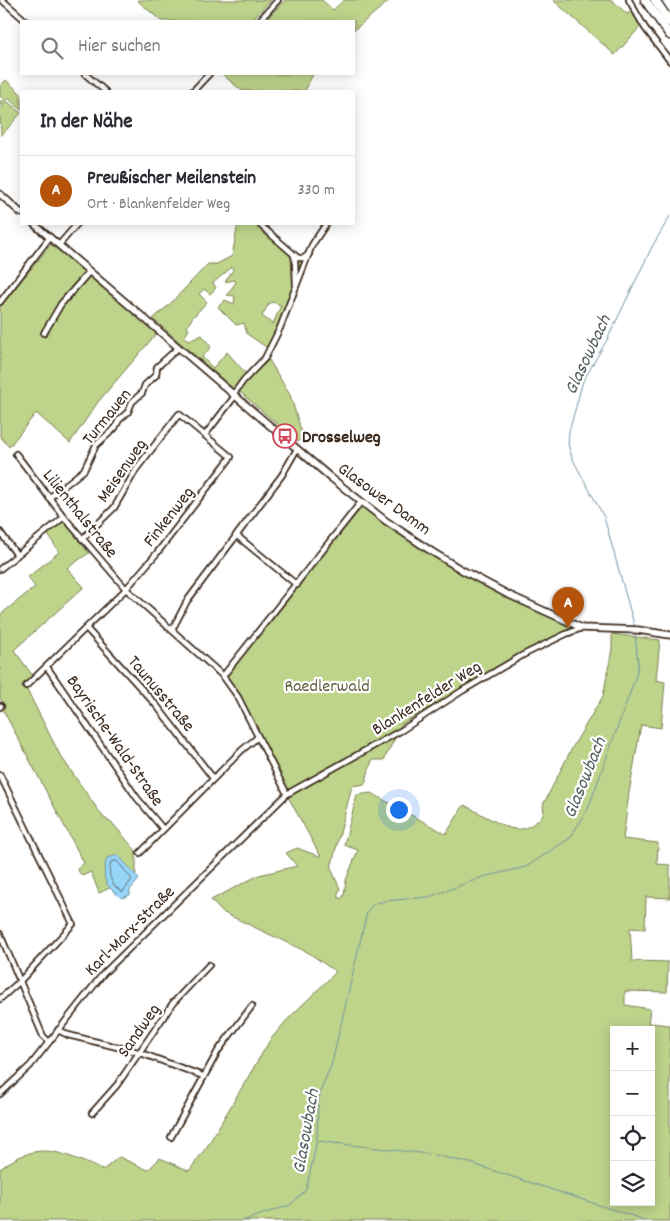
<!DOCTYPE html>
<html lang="de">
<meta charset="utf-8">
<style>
body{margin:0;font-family:Dekko,sans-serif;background:#f2f2f3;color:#2b2b33}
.controls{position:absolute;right:15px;bottom:15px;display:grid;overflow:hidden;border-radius:0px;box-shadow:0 2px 12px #0003}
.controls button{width:45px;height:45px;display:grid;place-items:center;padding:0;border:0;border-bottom:1px solid #e1e1e2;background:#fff;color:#2b2b33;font:25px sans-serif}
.you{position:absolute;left:398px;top:809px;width:18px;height:18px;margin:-12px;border:4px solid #fff;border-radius:50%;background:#1a73e8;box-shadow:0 0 0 8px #1a73e833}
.badge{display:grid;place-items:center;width:32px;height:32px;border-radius:50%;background:#b45309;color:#fff;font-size:16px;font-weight:700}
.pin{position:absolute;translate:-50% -41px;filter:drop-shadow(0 1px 2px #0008)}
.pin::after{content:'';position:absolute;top:26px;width:18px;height:15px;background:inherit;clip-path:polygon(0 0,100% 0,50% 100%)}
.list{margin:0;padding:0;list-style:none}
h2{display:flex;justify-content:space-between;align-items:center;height:65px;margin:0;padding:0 20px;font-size:21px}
h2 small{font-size:16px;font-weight:400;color:#7c7c81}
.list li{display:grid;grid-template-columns:32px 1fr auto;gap:15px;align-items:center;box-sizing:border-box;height:70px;padding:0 20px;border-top:1px solid #e1e1e2}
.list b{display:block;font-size:19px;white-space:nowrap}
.list p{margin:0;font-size:16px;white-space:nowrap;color:#7c7c81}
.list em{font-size:16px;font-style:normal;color:#7c7c81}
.icon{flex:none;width:28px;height:28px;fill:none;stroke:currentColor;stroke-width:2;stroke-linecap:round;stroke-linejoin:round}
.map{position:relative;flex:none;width:670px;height:1221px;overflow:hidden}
.search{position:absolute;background:#fff;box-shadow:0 2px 12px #0003;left:20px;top:20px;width:335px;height:55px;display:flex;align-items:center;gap:12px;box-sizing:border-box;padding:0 18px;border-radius:0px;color:#7c7c81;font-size:19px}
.panel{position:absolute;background:#fff;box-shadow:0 2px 12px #0003;left:20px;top:90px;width:335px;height:135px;border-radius:0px}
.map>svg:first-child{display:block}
.green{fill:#bdd48a;stroke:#7c7f54;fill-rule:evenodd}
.water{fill:#96d6f8;stroke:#7291a1}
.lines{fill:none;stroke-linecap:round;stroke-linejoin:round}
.shore{stroke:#5f6f75;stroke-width:1}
.stream{stroke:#7291a1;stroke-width:1}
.minor-casing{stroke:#3b2a1e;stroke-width:8}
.tertiary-casing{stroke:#3b2a1e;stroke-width:9}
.trunk-casing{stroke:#3b2a1e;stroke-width:11}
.minor{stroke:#fff;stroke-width:4.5}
.tertiary{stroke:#fff;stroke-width:5.5}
.trunk{stroke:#fff;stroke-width:8}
.labels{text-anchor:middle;stroke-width:4.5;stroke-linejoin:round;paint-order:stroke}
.street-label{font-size:18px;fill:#3b2a1e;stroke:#fff}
.poi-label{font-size:18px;font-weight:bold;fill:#3b2a1e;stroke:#fff;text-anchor:start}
.park-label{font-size:18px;fill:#625d3e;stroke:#fff}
.water-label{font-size:19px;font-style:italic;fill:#565e5f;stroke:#fff}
</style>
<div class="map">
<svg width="670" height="1221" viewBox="0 0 670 1221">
<rect width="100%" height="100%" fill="#fff"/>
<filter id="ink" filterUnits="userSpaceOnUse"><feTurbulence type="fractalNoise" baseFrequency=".02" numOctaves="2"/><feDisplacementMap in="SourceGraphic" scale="10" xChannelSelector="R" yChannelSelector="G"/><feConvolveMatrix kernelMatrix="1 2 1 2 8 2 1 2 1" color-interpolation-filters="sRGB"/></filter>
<g filter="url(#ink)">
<g class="green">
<path d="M137,0H271L251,21H161Z"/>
<path d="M285,0H322L333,10L344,0H390L354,30V21H265Z"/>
<path d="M553,0H612L627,14L632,11L641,26L615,55Z"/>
<path d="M222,74H313L305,91H242Z"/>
<path d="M6,80L21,94V110L8,98L0,107V102L3,99L0,96V86Z"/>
<path d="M7,101L21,113L1,136L0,110Z"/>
<path d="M238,224H257L296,258L302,259L303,262C296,282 281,335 266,347L247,334L244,323L236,325L218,307L225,300L234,304L235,296L227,295L236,282L234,280L225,282L233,270L232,267L213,283L216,288L210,294L204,289L199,294L207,302L192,318L187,327L189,330L184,337L190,341L193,338L194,339L202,335L211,347L202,357L213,368L227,352L247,375L235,390L153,319L170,304L208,264H217L232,256ZM272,302L281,305L273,324L262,316L268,305Z"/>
<path d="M52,243L157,333L98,402L70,443L36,413L9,447L0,436V307Z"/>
<path d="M269,360L290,395L303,436L298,442L240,392L244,383Z"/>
<path d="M363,506L407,537L568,624L569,627L568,631L528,649L496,667L402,724L384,760H372L365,784L352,786L331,868L340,889L337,896L341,899L344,895L346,880L358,850L344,845L357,795L371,793L446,834L464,805C475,810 504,828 514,829C526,831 538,822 544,813L543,805L572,748L603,696L612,649V634L660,640L656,680L665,682L661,728L641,725L629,793L623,839L658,843L657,864L670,865V898L646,897L645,929L630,928L632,961L668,962L667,992L625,991V1005L650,1009L648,1023L670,1025V1221H0V1169C41,1138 61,1153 103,1170L119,1157L148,1170L160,1158L189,1171L208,1145L270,1040L287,1020L336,972L309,953L222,912L211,900L259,875L297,866L286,853L297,848L321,857L287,795L226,675ZM614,1030H651V1202H614Z"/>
<path d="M63,521L89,553L67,568L84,587L14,650L33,676L25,686L60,755L103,817L114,825L136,851V874L131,878L99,893L91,872L82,876L77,869L84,863L2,708L3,704L0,698V615L35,587L28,577L59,552L47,533Z"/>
</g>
<path class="water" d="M118,855L139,879L130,890V895L122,898C105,886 101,879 107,858Z"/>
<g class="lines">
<path class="shore" d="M117,861L132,879L123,892C111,886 107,875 111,862Z"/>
<g class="stream">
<path d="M635,628L604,517L572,458L568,444L569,432L583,381L608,338L652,247L670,216"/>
<path d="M317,1141L428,1154"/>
<path d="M434,1155L470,1163L648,1221"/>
<path d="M242,1221L290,1205L306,1190L317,1141L318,1103L322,1087L332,1063L367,912L373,904L384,901L429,897L483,877L526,867L570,838L588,809L636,676L638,665L635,632"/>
</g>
<g class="minor-casing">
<g id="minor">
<path d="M2,0L26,21"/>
<path d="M629,0L645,28L670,61"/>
<path d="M259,21L278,0"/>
<path d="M85,74L105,91"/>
<path d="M193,91L209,74"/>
<path d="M259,224L298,258H304L309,254"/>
<path d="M59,245L77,224"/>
<path d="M294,255L295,261L296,285"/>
<path d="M0,302L50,237"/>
<path d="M44,333L61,304L89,272"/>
<path d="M233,395L243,381L265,358L280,328L312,245L326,224"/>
<path d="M205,435L235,396"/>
<path d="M16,454L64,517L126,589L223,676L238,697L287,794"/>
<path d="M49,498L84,470L96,445L115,428L119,420L128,412L132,402L142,393L145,385L156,375L157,367L178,348"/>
<path d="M0,532L17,555"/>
<path d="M236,535L297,585"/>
<path d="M0,569L64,517"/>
<path d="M86,628L157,706L213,778"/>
<path d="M172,630L187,601L282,475L297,449"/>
<path d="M47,667L137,798L163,829"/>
<path d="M223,676L361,502"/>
<path d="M26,686L126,589L157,553L231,457L179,414L137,468L114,508L82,539"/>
<path d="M0,707L1,706"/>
<path d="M0,775L73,924L20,981L0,999"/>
<path d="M140,853L242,750L258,737"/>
<path d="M0,934L43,1036L49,1042"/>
<path d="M58,1030L68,1035L138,1052L203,1076"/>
<path d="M0,1094L30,1066L103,974L287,794L402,730L462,691L523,655L566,634L582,628"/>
<path d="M92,1113L117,1085L173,1003L209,965"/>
<path d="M171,1137L218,1051L252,1006"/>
</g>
</g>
<g class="tertiary-casing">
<g id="tertiary">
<path d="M0,194L21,213"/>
<path d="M34,224L330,477L386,521L431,551L462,570L507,594L582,628L638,630L670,635"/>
</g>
</g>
<g class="trunk-casing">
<g id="trunk">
<path d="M645,0L670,35"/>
<path d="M655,0L670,22"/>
</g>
</g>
<use href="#minor" class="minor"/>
<use href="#tertiary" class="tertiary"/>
<use href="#trunk" class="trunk"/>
</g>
</g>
<defs>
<g id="bus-ring" transform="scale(1.25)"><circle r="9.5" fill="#fff" stroke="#d1495b" stroke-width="1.5"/><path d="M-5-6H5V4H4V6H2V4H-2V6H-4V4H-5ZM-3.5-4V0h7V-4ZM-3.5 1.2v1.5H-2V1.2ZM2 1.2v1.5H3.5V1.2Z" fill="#d1495b"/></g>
</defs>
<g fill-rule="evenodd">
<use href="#bus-ring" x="285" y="436"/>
</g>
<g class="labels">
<g class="street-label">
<text transform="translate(106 416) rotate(-51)" y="6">Turmauen</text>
<text transform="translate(121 470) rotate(-55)" y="6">Meisenweg</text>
<text transform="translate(385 498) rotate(36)" y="6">Glasower Damm</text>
<text transform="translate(81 513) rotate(51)" y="6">Lilienthalstraße</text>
<text transform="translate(168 516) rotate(-52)" y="6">Finkenweg</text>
<text transform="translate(162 693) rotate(50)" y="6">Taunusstraße</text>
<text transform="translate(426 697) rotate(-32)" y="6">Blankenfelder Weg</text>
<text transform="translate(116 740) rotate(55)" y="6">Bayrische-Wald-Straße</text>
<text transform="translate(129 930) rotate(-45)" y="6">Karl-Marx-Straße</text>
<text transform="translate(138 1030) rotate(-55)" y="6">Sandweg</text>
</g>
<g class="poi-label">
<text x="302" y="442">Drosselweg</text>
</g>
<g class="park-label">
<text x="327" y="691">Raedlerwald</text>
</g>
<g class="water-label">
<text transform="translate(586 354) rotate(-65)" y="7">Glasowbach</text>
<text transform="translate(583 777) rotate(-68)" y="7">Glasowbach</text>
<text transform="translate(304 1131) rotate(-80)" y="7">Glasowbach</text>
</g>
</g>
</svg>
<div class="controls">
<button>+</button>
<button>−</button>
<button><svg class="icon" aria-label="locate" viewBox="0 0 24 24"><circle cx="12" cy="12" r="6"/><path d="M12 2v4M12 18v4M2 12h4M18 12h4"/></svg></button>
<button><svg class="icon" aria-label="layers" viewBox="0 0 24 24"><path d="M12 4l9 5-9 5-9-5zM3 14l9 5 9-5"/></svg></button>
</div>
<div class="you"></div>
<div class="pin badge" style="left:568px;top:628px">A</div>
<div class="search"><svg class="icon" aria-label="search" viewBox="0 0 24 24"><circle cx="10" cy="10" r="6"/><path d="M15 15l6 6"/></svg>Hier suchen</div>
<section class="panel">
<h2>In der Nähe<small></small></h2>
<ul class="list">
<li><span class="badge">A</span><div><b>Preußischer Meilenstein</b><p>Ort · Blankenfelder Weg</p></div><em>330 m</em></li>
</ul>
</section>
</div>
